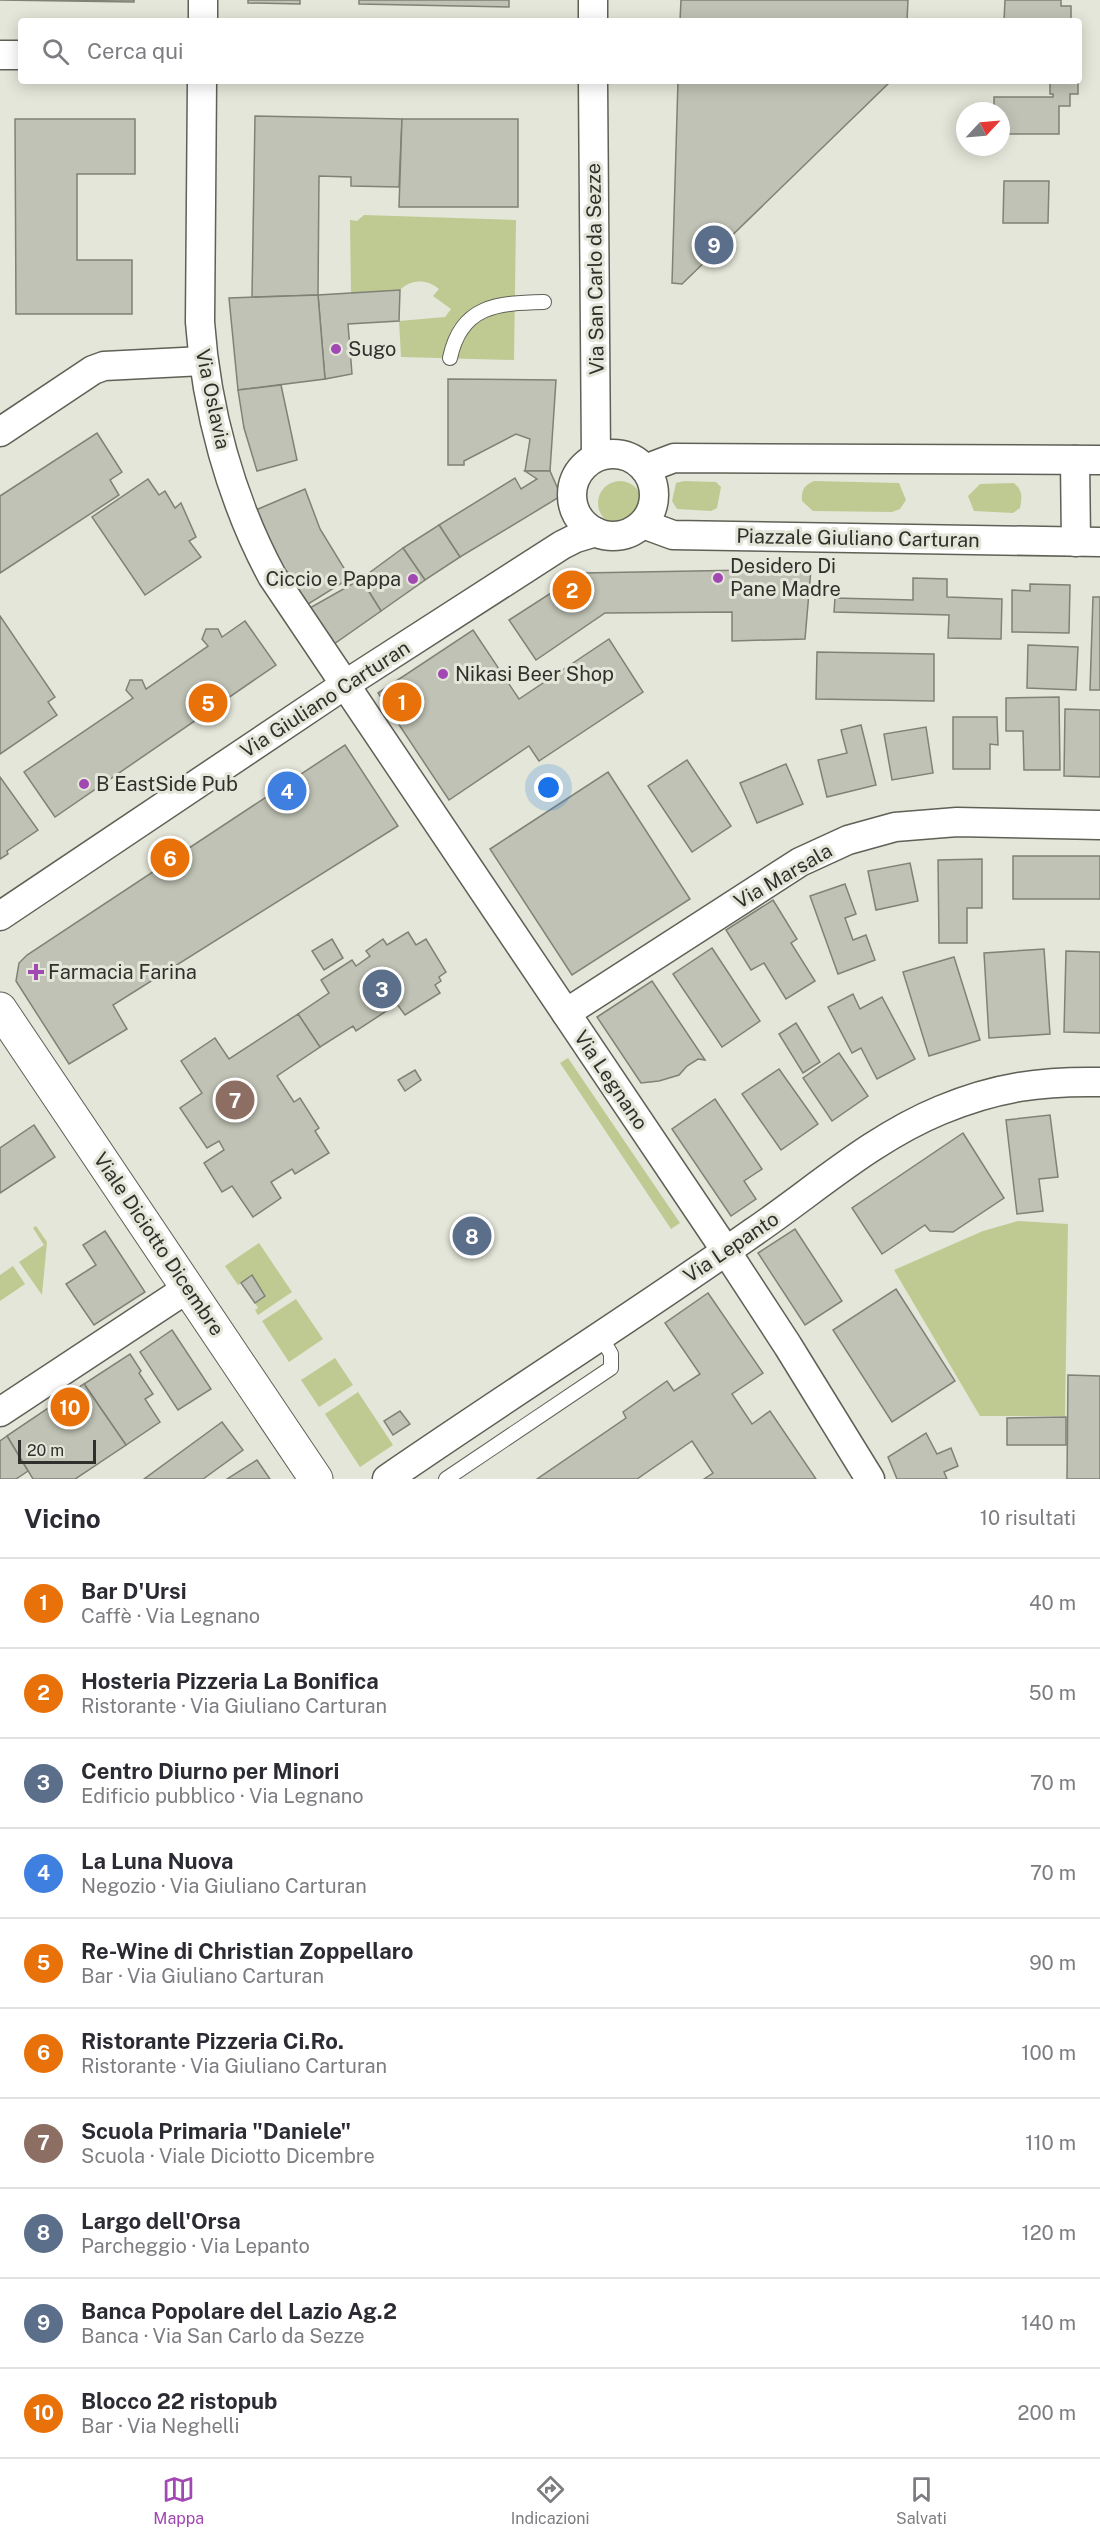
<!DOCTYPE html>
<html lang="it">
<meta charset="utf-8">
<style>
body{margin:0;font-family:"Public Sans",sans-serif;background:#f2f2f3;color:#2b2b33}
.compass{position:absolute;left:956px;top:102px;width:54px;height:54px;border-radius:50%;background:#fff;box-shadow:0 3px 15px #0003;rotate:64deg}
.scale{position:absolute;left:18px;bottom:15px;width:78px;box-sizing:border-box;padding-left:6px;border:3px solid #2f302b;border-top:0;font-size:16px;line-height:21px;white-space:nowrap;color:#2f302b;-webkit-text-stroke:4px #e3e6d8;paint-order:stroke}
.you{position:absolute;left:549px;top:788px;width:21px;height:21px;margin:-15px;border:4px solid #fff;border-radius:50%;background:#1a73e8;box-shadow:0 0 0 9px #1a73e833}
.badge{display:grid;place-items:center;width:39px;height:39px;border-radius:50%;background:#a248b3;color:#fff;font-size:20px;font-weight:700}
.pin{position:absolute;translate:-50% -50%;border:3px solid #fff;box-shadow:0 2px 6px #0006}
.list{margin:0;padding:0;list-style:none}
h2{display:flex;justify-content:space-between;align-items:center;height:78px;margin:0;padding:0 24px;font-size:26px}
h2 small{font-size:20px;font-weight:400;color:#7c7c81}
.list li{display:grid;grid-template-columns:39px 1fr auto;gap:18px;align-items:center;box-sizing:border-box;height:90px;padding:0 24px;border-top:2px solid #e1e1e2}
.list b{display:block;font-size:22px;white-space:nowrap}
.list p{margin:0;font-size:20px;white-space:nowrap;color:#7c7c81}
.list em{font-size:20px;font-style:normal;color:#7c7c81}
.icon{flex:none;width:33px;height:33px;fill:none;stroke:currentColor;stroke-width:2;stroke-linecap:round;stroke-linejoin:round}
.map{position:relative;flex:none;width:1100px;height:1479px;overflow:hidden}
.search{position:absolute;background:#fff;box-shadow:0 3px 15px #0003;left:18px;right:18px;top:18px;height:66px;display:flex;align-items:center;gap:15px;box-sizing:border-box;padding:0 21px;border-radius:6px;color:#7c7c81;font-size:22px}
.sheet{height:978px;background:#fff}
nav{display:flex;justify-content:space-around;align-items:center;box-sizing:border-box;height:84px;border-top:2px solid #e1e1e2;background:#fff;font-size:16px;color:#7c7c81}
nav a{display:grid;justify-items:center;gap:3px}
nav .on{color:#a248b3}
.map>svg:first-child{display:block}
.green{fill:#bfca93}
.building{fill:#bfc2b4;stroke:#7f8275;stroke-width:1.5}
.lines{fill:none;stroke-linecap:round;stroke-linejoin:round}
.lane-casing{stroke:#5e6155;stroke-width:16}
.street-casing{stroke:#5e6155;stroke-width:31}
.secondary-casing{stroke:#5e6155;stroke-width:35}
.lane{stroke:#fff;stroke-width:14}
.street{stroke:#fff;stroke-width:28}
.secondary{stroke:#fff;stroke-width:33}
.poi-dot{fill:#a248b3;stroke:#e3e6d8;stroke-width:2}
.labels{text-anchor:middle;stroke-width:6;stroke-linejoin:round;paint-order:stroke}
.street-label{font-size:20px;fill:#2f302b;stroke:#e3e6d8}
.poi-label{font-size:20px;fill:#2f302b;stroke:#e3e6d8;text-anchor:start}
</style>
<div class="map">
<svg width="1100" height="1479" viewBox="0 0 1100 1479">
<rect width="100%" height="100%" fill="#e3e6d8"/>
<g class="green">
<path d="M364,215L516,220L514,360L401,357L399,321L445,317L451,309L433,296L439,289C427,279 411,279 400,290L351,293L350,220L357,221Z"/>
<path d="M684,481L716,482L721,487L717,508L711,511L677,509L672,501L676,483Z"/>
<path d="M814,481L899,483L906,500L900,509L892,512L813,511L802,501C801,491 804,485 814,481Z"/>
<circle cx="620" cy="503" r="22"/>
<path d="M1014,483C1023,491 1022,497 1020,508L1013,513L974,511L968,496L980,484Z"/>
<path d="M568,1058L680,1223L671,1229L560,1063Z"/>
<path d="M1018,1221L1068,1224L1065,1416H980L894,1270L983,1231Z"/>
<path d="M36,1226L47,1242L42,1295L19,1262L44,1245L33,1228Z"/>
<path d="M259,1243L292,1292L258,1315L255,1310L258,1308L255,1303L265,1295L252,1276L238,1285L225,1266Z"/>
<path d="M13,1266L25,1284L0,1301V1275Z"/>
<path d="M296,1299L323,1339L289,1362L262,1321Z"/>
<path d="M335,1358L353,1385L319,1407L301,1380Z"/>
<path d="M358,1392L393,1445L360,1467L325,1414Z"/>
</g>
<g class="building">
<path d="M0,0H134V2Z"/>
<path d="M248,0H300V4L248,3Z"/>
<path d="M359,0H509V7L359,4Z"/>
<path d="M681,0H908L907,21H680Z"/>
<path d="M1005,0H1061V6H1071V21H1004Z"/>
<path d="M678,81H891L682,284L672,283Z"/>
<path d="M1050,81H1078V94H1070V106H1059V134H1001V111H994V97H1053V94H1050Z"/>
<path d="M255,116L402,119L399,187L351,186V177L319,176L318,295L252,297Z"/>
<path d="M15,119H135V174H77V260H132V314H16Z"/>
<path d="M402,119H518V207H399Z"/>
<path d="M1004,181H1049L1048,223H1003Z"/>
<path d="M400,290L399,321L348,324L352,374L325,379L318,295Z"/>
<path d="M318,295L325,379L238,390L229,298Z"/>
<path d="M448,379L556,380L550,471H525L530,439L516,434L464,461V465H448Z"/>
<path d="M281,385L297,460L257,471L244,428L238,390Z"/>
<path d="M97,433L122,472L110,480L119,495L0,573V496Z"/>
<path d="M525,471H550L561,496L460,557L439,525L515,478L521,489L537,479Z"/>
<path d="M148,479L159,495L165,491L175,508L181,503L196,537L189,541L201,557L145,595L92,517Z"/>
<path d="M305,489L320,529L350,578L305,606L282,569L256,510Z"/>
<path d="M439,525L460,557L425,580L403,548Z"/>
<path d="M403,548L425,580L381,611L361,579Z"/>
<path d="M811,569L805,639L732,641V612L605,613L536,660L509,620L582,573Z"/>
<path d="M913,578L947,579V597L1002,599L1001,639L948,638L949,615L834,612L835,598L913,600Z"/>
<path d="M361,579L381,611L334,644L308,609Z"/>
<path d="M1030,584L1070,585L1069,633L1012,632V590L1030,591Z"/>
<path d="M1093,597H1100V690H1090Z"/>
<path d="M0,616L55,697L48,702L57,715L0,754Z"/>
<path d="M245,621L276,665L55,817L24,772L133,698L126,690L130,680H142L146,689L208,646L202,639L206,629H218L222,637Z"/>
<path d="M473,630L519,699L609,639L643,692L539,761L529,746L449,800L378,693Z"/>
<path d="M1028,645L1078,647L1076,690L1027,688Z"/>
<path d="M817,652L934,654V701L816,699Z"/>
<path d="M1059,697L1060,770H1024L1023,731H1006V698Z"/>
<path d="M1065,709L1100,710V777L1064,776Z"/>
<path d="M953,717H997L998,745L990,744V769H953Z"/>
<path d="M861,725L876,785L827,797L818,760L847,753L841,730Z"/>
<path d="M926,727L933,773L892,780L884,734Z"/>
<path d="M345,745L398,826L113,1005L127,1029L69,1064L16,981L19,963L27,955Z"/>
<path d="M687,760L731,826L692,852L648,786Z"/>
<path d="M786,764L803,804L757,823L740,783Z"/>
<path d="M608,772L690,899L572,975L490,849Z"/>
<path d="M0,777L38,830L7,851L8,854L0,859Z"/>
<rect x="1013" y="856" width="87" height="43"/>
<path d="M982,859V908H967V943H939L938,860Z"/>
<path d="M910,863L918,901L876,910L868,871Z"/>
<path d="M845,884L856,914L845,918L853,940L866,935L875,960L838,974L810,896Z"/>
<path d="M773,900L797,939L791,943L815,981L786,999L764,963L751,970L726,930Z"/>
<path d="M408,932L416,945L426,939L446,972L439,977L441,981L435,985L440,993L405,1015L397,1004L356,1031L353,1026L320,1047L298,1014L329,993L321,980L352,960L356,966L370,956L366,951L383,939L387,945Z"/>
<path d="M332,939L343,958L324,970L312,951Z"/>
<path d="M712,948L760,1021L722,1047L673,974Z"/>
<path d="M1044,949L1050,1034L989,1038L984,953Z"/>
<path d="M1066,951L1100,952V1033L1064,1032Z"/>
<path d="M954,957L980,1040L929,1056L903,972Z"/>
<path d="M652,981L705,1060L698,1059L687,1066L679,1075L659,1081L641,1083L597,1017Z"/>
<path d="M853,994L860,1009L882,997L915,1059L877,1079L861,1048L852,1053L828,1007Z"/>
<path d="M298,1014L320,1047L277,1076L294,1102L300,1098L319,1128L315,1131L329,1153L295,1174L292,1169L271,1182L281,1198L253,1217L232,1186L222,1192L204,1163L224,1150L219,1141L207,1148L180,1108L202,1093L181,1061L215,1038L229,1059Z"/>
<path d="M796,1023L820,1062L803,1073L779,1034Z"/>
<path d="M839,1053L868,1096L832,1121L803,1078Z"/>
<path d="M779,1069L818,1124L781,1150L742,1094Z"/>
<path d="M415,1070L421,1080L405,1091L398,1080Z"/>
<path d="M715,1099L762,1169L744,1181L756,1199L731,1216L672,1129Z"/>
<path d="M1050,1115L1058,1177L1039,1179L1043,1211L1017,1214L1006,1120Z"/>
<path d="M34,1125L55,1157L0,1193V1148Z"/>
<path d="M963,1133L1004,1198L953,1232L930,1231L925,1225L882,1254L852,1208Z"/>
<path d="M795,1229L842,1301L805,1325L758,1253Z"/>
<path d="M105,1231L145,1292L94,1325L66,1284L96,1265L83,1245Z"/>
<path d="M252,1275L265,1296L255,1303L241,1283Z"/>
<path d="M896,1289L955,1381L892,1422L833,1330Z"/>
<path d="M708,1293L763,1373L732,1394L752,1424L770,1411L816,1479H704L713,1473L692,1441L637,1479H537L626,1418L623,1412L667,1381L674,1391L700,1374L665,1323Z"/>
<path d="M172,1330L211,1389L178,1410L140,1352Z"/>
<path d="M130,1354L141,1371L139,1373L153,1394L145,1399L160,1422L126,1445L84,1384Z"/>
<path d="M1068,1375L1100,1376V1479H1067Z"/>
<path d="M84,1384L107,1418L82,1435L100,1462L75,1479H71L54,1453L28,1471L7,1436Z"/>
<path d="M84,1384L126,1445L75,1479H33L7,1436Z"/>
<path d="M400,1411L410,1424L393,1435L384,1421Z"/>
<path d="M1066,1417V1445H1007V1418Z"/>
<path d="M222,1422L243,1450L203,1479H144Z"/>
<path d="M926,1433L937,1454L951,1448L958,1466L944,1472L947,1479H897L888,1457Z"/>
<path d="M7,1436L28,1471L16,1479H0V1441Z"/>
<path d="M257,1460L270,1479H227Z"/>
</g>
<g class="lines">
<g class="lane-casing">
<g id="lane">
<path d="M450,358C461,305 498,303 544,302"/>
<path d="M446,1479L611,1368V1354L600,1335"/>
</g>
</g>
<g class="street-casing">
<g id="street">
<path d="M203,21V0"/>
<path d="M593,21V0"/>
<path d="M0,55H21"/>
<path d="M202,81L200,322C206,409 231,500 272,576L726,1251L788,1346L870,1479"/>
<path d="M593,81L596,457"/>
<path d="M0,432L93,370L104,366L203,361"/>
<circle cx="613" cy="495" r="41"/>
<path d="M1075,460L1076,542"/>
<path d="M645,469L674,458L1100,460"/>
<path d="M643,524L673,535L1100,542"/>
<path d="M0,916L346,684L562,545L576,538L596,532"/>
<path d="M566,1013L800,862L848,840L895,827L957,822L1100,825"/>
<path d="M0,1412L188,1288"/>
<path d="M387,1479C509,1395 634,1316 755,1231C816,1189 873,1138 941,1110C996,1087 1041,1081 1100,1082"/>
</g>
</g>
<g class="secondary-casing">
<path id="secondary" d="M0,1009L316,1479"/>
</g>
<use href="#lane" class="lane"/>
<use href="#street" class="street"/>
<use href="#secondary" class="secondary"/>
</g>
<g class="poi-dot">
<circle cx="336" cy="349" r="6"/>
<circle cx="718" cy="578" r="6"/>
<circle cx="413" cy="579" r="6"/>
<circle cx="443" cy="674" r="6"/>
<circle cx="84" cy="784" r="6"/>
<path d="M33 963h6v6h6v6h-6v6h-6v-6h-6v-6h6z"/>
</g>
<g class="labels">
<g class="street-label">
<text transform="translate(595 269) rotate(-91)" y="7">Via San Carlo da Sezze</text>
<text transform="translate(213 399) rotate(78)" y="7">Via Oslavia</text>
<text transform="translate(858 538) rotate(1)" y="7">Piazzale Giuliano Carturan</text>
<text transform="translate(325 699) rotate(-33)" y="7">Via Giuliano Carturan</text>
<text transform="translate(783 876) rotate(-30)" y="7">Via Marsala</text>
<text transform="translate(611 1080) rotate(56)" y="7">Via Legnano</text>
<text transform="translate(159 1244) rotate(56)" y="7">Viale Diciotto Dicembre</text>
<text transform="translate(731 1247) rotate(-34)" y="7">Via Lepanto</text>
</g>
<g class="poi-label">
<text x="348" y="356">Sugo</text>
<text x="730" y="573">Desidero Di<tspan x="730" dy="23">Pane Madre</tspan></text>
<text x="401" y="586" text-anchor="end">Ciccio e Pappa</text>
<text x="455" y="681">Nikasi Beer Shop</text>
<text x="96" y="791">B EastSide Pub</text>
<text x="48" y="979">Farmacia Farina</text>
</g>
</g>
</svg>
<svg class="compass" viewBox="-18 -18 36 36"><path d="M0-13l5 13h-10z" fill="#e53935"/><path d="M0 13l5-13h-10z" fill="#7c7c81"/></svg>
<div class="scale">20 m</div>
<div class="you"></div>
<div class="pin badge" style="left:402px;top:702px;background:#e8710a">1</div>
<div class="pin badge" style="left:572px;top:590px;background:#e8710a">2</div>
<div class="pin badge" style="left:382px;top:989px;background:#5c6f8a">3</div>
<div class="pin badge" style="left:287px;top:791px;background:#3f7fe0">4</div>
<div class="pin badge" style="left:208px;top:703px;background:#e8710a">5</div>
<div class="pin badge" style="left:170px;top:858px;background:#e8710a">6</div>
<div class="pin badge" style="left:235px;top:1100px;background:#8d6e63">7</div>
<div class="pin badge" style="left:472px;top:1236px;background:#5c6f8a">8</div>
<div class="pin badge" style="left:714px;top:245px;background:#5c6f8a">9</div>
<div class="pin badge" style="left:70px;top:1407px;background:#e8710a">10</div>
<div class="search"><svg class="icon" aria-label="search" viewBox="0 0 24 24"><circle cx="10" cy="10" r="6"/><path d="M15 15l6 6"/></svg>Cerca qui</div>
</div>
<section class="sheet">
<h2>Vicino<small>10 risultati</small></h2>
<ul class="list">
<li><span class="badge" style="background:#e8710a">1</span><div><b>Bar D'Ursi</b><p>Caffè · Via Legnano</p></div><em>40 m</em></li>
<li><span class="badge" style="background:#e8710a">2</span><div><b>Hosteria Pizzeria La Bonifica</b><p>Ristorante · Via Giuliano Carturan</p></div><em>50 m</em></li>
<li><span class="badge" style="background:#5c6f8a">3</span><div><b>Centro Diurno per Minori</b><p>Edificio pubblico · Via Legnano</p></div><em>70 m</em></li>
<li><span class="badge" style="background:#3f7fe0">4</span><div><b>La Luna Nuova</b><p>Negozio · Via Giuliano Carturan</p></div><em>70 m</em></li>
<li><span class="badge" style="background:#e8710a">5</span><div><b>Re-Wine di Christian Zoppellaro</b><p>Bar · Via Giuliano Carturan</p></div><em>90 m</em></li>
<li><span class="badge" style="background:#e8710a">6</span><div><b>Ristorante Pizzeria Ci.Ro.</b><p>Ristorante · Via Giuliano Carturan</p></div><em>100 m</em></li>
<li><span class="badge" style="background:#8d6e63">7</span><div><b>Scuola Primaria &quot;Daniele&quot;</b><p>Scuola · Viale Diciotto Dicembre</p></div><em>110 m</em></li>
<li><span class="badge" style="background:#5c6f8a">8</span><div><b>Largo dell'Orsa</b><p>Parcheggio · Via Lepanto</p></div><em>120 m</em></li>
<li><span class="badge" style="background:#5c6f8a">9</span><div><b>Banca Popolare del Lazio Ag.2</b><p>Banca · Via San Carlo da Sezze</p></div><em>140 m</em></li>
<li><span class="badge" style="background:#e8710a">10</span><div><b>Blocco 22 ristopub</b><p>Bar · Via Neghelli</p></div><em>200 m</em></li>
</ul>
</section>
<nav>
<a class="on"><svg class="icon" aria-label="map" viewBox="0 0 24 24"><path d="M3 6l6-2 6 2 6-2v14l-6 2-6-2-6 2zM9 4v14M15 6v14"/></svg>Mappa</a>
<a><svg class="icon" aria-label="directions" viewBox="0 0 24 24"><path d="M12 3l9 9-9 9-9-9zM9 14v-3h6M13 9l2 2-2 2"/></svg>Indicazioni</a>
<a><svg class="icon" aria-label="saved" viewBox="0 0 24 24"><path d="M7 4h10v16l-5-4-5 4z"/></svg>Salvati</a>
</nav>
